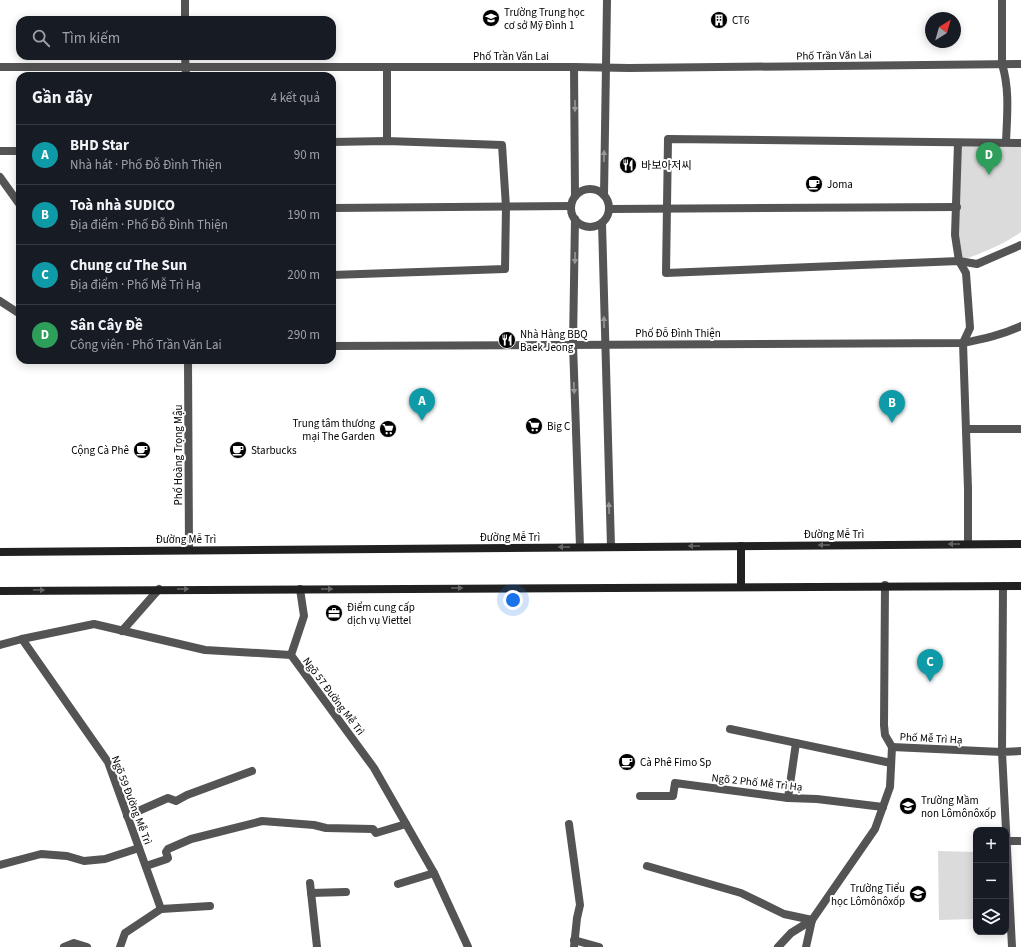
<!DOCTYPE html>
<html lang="vi">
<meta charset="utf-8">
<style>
body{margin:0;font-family:"Source Sans 3","Noto Sans KR",sans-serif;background:#20242c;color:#f1f3f6}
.controls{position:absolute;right:12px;bottom:12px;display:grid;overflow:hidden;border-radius:8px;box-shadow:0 2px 10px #0003}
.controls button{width:36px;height:36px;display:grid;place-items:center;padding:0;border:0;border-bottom:1px solid #363941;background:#171b24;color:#f1f3f6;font:20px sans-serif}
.compass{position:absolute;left:925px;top:12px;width:36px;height:36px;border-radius:50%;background:#171b24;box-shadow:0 2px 10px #0003;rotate:37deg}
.you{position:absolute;left:513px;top:600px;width:14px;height:14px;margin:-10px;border:3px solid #fff;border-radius:50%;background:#1a73e8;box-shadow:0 0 0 6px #1a73e833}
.badge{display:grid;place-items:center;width:26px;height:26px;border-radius:50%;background:#2563eb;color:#fff;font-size:13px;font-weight:700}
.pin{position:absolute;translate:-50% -33px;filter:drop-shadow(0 1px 2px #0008)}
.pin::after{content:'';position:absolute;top:21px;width:14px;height:12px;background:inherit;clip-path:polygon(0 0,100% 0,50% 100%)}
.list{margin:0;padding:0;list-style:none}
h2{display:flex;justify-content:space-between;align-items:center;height:52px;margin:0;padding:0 16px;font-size:17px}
h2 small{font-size:13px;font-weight:400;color:#9ea1a6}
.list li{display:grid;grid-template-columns:26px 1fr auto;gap:12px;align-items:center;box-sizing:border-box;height:60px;padding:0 16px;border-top:1px solid #363941}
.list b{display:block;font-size:15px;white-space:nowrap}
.list p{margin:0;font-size:13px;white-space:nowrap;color:#9ea1a6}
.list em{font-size:13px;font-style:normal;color:#9ea1a6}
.icon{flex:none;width:22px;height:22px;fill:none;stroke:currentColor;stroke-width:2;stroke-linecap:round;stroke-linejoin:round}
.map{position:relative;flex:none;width:1021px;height:947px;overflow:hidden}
.search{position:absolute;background:#171b24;box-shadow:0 2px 10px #0003;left:16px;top:16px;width:320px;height:44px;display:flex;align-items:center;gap:10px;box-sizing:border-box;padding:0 14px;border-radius:12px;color:#9ea1a6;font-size:15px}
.panel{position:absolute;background:#171b24;box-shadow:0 2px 10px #0003;left:16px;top:72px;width:320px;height:292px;border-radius:12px}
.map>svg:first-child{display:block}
.green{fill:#dbdbdb}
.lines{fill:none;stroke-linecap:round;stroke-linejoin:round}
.lane{stroke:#545454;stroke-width:8}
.street{stroke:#545454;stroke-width:8}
.secondary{stroke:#212121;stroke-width:8}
.oneway{fill:#989898}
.oneway2{fill:#646464}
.labels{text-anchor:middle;stroke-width:4;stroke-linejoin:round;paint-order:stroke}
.poi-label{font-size:11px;fill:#000;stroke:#fff;text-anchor:start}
.street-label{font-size:11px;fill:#000;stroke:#fff}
</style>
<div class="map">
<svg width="1021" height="947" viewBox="0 0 1021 947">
<rect width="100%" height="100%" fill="#fff"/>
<g class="green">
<path d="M958,143H1021V232C1003,245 980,254 959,261Z"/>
<path d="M938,851L976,852V919L939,920Z"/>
</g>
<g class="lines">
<g class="lane">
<path d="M1002,64C1010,90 1007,116 1006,142"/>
<path d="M966,429H1021"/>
<path d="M885,585L884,725L885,735L892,747"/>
<path d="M300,589L304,616L291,655L374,768L434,873L468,947"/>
<path d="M122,631L159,589"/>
<path d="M22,639L108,762L161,909"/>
<path d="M730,729L891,763"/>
<path d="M640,796H673L675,783L788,798L817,799L883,807"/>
<path d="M788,798L796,743"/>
<path d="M127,816L168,798L176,801L187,795L252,771"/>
<path d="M569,824L580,905L577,918L574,947"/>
<path d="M0,865L41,854L67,856L84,861L105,859L139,848"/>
<path d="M146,866L167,859L168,858L166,852L168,849L191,839L262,821L314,825L326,828L373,829L376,833L406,824"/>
<path d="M647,866L741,893L784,914L812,920"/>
<path d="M310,883L317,947"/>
<path d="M398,884L434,873"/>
<path d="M311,893L346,892"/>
<path d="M161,909L210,906"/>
<path d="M574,940L599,947"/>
<path d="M64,947L74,943L87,947"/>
<path d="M120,947L125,933L161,909"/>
<path d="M778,947L791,933L812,920"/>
</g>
<g class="street">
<path d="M185,0V20"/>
<path d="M185,56L186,76"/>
<path d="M1002,64V0"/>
<path d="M0,67H574L629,68L1021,64"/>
<path d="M387,67V141"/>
<path d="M574,67L575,196"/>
<path d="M332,142L387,141L502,145L506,207L505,269L332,275"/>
<path d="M958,143L955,235L959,261L966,273L970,328L963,343L968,489V544"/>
<path d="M1021,143L668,139L666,273L959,261L977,264L1021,245"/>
<path d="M0,151H20"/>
<path d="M0,177L20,205"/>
<circle cx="590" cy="208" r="19"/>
<path d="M604,195L607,0"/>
<path d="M332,208L571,206"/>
<path d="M609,209L957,207"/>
<path d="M575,219L573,344L580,547"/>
<path d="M602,223L611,547"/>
<path d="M0,301L20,314"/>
<path d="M332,346L963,343C983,339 1002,335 1021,326"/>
<path d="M188,360L189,550"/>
<path d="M0,645L22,639L94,624L205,650L291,655"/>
<path d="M1007,841H1021"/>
<path d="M806,947L812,920L875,829L890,787L892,747L1002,752L1003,586"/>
<path d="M1012,947L1002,752L1021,751"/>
</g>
<g class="secondary">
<path d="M0,552L1021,544"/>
<path d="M741,586V546"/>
<path d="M0,591L1021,586"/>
</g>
</g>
<defs><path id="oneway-solid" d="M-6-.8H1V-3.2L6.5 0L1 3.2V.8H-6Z"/></defs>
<g class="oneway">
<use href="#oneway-solid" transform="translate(575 106) rotate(90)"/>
<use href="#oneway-solid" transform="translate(604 156) rotate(-89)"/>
<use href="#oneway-solid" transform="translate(575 258) rotate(91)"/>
<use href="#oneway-solid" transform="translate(604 322) rotate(-91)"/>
<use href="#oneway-solid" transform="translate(574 388) rotate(88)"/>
<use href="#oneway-solid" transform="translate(609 508) rotate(-92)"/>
</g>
<g class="oneway2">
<use href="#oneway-solid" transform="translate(954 544) rotate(180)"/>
<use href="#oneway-solid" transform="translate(824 545) rotate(180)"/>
<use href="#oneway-solid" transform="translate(694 546) rotate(180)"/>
<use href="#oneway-solid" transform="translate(564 547) rotate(180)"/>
<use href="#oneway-solid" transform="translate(457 588)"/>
<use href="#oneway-solid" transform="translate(183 589)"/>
<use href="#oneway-solid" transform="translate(327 589)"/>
<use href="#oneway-solid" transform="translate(39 590)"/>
</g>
<defs>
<g id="school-disc" transform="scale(0.9)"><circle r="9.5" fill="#000" stroke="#fff"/><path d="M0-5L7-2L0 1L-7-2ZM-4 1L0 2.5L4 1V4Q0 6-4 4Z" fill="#fff"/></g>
<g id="building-disc" transform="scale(0.9)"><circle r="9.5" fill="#000" stroke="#fff"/><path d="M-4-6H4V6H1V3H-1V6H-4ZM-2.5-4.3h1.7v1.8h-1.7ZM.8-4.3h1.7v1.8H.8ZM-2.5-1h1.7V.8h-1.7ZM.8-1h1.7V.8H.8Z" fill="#fff"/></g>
<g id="restaurant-disc" transform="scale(0.9)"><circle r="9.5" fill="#000" stroke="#fff"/><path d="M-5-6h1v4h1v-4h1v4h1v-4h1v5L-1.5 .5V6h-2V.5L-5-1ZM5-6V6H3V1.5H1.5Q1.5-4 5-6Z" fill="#fff"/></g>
<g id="cafe-disc" transform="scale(0.9)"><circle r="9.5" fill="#000" stroke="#fff"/><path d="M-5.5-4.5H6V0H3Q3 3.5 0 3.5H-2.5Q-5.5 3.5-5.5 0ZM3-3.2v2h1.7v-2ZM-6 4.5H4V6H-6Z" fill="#fff"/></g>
<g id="supermarket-disc" transform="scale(0.9)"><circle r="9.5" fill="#000" stroke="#fff"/><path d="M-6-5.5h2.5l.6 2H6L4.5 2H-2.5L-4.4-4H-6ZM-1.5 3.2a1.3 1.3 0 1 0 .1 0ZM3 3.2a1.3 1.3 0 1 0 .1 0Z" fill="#fff"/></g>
<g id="office-disc" transform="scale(0.9)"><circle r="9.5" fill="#000" stroke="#fff"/><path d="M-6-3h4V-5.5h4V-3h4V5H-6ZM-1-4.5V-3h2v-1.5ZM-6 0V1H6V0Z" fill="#fff"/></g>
</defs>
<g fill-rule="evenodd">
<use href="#school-disc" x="491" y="18"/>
<use href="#building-disc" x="719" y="20"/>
<use href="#restaurant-disc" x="628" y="165"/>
<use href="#cafe-disc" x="814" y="184"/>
<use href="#restaurant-disc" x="507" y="340"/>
<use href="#supermarket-disc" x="534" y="426"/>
<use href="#supermarket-disc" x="388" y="429"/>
<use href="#cafe-disc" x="142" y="450"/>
<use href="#cafe-disc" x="238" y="450"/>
<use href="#office-disc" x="334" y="613"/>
<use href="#cafe-disc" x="627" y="762"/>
<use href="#school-disc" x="908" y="806"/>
<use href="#school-disc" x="918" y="894"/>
</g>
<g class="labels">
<g class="poi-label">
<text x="504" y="16">Trường Trung học<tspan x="504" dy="13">cơ sở Mỹ Đình 1</tspan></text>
<text x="732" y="24">CT6</text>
<text x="641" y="169">바보아저씨</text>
<text x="827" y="188">Joma</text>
<text x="520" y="338">Nhà Hàng BBQ<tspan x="520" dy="13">Baek Jeong</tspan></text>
<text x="375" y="427" text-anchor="end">Trung tâm thương<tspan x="375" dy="13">mại The Garden</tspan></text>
<text x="547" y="430">Big C</text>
<text x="129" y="454" text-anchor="end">Cộng Cà Phê</text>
<text x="251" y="454">Starbucks</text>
<text x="347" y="611">Điểm cung cấp<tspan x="347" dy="13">dịch vụ Viettel</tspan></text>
<text x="640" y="766">Cà Phê Fimo Sp</text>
<text x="921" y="804">Trường Mầm<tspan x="921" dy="13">non Lômônôxốp</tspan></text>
<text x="905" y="892" text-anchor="end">Trường Tiểu<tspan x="905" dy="13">học Lômônôxốp</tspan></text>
</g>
<g class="street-label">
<text transform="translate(834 55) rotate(-1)" y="4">Phố Trần Văn Lai</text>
<text x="511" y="60">Phố Trần Văn Lai</text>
<text x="678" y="337">Phố Đỗ Đình Thiện</text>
<text transform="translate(178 455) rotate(-90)" y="4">Phố Hoàng Trọng Mậu</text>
<text x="834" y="538">Đường Mễ Trì</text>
<text x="510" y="541">Đường Mễ Trì</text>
<text x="186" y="543">Đường Mễ Trì</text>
<text transform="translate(334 696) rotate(53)" y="4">Ngõ 57 Đường Mễ Trì</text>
<text transform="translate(931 738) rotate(3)" y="4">Phố Mễ Trì Hạ</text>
<text transform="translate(757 782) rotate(6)" y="4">Ngõ 2 Phố Mễ Trì Hạ</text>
<text transform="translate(132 800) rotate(69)" y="4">Ngõ 59 Đường Mễ Trì</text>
</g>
</g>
</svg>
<div class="controls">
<button>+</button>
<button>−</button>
<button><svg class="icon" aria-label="layers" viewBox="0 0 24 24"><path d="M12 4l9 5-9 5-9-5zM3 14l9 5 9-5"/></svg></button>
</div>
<svg class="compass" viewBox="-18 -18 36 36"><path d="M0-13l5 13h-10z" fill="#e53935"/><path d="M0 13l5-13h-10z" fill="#9ea1a6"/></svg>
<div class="you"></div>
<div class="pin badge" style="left:422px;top:421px;background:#0f9aa8">A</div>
<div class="pin badge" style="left:892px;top:423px;background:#0f9aa8">B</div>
<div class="pin badge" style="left:930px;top:682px;background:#0f9aa8">C</div>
<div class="pin badge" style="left:989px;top:175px;background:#2e9e5b">D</div>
<div class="search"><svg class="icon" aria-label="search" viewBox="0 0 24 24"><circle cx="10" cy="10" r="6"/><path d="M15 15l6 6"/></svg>Tìm kiếm</div>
<section class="panel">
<h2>Gần đây<small>4 kết quả</small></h2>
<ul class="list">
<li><span class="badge" style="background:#0f9aa8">A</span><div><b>BHD Star</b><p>Nhà hát · Phố Đỗ Đình Thiện</p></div><em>90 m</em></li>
<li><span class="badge" style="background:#0f9aa8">B</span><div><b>Toà nhà SUDICO</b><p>Địa điểm · Phố Đỗ Đình Thiện</p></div><em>190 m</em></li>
<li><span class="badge" style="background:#0f9aa8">C</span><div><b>Chung cư The Sun</b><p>Địa điểm · Phố Mễ Trì Hạ</p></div><em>200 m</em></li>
<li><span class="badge" style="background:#2e9e5b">D</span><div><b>Sân Cây Đề</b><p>Công viên · Phố Trần Văn Lai</p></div><em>290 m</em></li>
</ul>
</section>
</div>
